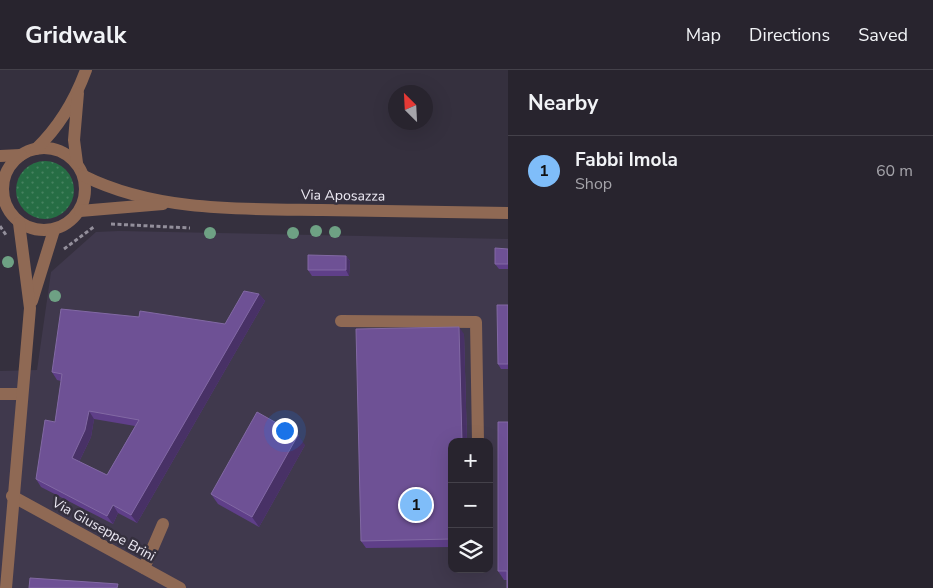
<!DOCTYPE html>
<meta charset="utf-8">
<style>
body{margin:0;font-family:"Nunito Sans",sans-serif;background:#34303a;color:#f1f3f6}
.controls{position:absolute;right:15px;bottom:15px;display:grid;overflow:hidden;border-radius:10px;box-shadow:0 5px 20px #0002}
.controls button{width:45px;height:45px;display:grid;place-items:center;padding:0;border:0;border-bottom:1px solid #44414a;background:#28242e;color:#f1f3f6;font:25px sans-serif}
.compass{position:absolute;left:388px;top:15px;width:45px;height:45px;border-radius:50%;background:#28242e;box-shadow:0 5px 20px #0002;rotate:336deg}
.you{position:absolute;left:284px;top:360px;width:18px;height:18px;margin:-12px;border:4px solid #fff;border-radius:50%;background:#1a73e8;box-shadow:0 0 0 8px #1a73e833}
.badge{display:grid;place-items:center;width:32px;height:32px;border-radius:50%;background:#7fbdf9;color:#111;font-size:16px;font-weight:700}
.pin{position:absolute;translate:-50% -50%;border:2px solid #fff;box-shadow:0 1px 5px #0006}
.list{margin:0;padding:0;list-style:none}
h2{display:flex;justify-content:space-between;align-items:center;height:65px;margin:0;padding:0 20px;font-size:21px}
h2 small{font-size:16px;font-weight:400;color:#a5a4aa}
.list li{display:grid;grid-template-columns:32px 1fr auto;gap:15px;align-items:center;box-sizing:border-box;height:70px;padding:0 20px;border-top:1px solid #44414a}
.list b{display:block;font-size:19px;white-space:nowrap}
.list p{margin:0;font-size:16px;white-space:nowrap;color:#a5a4aa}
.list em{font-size:16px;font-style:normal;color:#a5a4aa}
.icon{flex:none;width:28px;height:28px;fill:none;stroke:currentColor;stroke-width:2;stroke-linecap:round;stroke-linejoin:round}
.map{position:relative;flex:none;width:508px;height:518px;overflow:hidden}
header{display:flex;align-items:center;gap:30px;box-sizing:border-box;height:70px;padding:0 25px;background:#28242e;border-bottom:1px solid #44414a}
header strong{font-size:24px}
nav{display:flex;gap:28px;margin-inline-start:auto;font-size:18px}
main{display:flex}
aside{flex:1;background:#28242e}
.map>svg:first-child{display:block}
.built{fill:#40394d;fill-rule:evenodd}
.grass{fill:url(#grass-dots)}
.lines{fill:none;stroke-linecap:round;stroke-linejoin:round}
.path{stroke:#938f9b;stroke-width:3;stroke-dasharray:4 2.5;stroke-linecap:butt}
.minor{stroke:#8f6954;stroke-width:12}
.tree{fill:#6ea184}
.wall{fill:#5f3f89;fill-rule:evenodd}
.shaded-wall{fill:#483166}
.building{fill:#6e5195;stroke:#8269a4;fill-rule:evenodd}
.labels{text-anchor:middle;stroke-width:5;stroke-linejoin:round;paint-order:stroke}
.street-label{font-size:14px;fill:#edeaf4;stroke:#35303e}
</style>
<header>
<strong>Gridwalk</strong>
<nav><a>Map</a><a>Directions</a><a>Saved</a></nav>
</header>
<main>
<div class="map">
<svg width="508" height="518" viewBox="0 0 508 518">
<defs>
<pattern id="grass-dots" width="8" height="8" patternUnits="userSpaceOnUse" patternTransform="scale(1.25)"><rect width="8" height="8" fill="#266d44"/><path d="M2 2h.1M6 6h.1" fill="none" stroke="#468260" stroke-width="1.8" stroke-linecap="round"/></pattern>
</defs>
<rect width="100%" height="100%" fill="#35303e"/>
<path class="built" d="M119,161L508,169V518H0V301L37,300L51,202L96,162ZM452,372H489V499H452Z"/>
<circle class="grass" cx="45" cy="120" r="29"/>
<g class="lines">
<g class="path">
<path d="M111,154L190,158"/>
<path d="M0,156L6,165"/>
<path d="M64,179L95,156"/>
</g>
<g class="minor">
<circle cx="44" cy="119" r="41"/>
<path d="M36,79C60,56 75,30 86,0"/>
<path d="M0,86L21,85"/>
<path d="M77,93L74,70L78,23"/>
<path d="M84,106C156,142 243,139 322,140C384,141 446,142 508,143"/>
<path d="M80,141L163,134"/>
<path d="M32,231L54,160"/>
<path d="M341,251L476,252L478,372"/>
<path d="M0,324H22"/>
<path d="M12,426L180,518"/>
<path d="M144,498L163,454"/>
<path d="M6,518L30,238L19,153"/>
</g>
</g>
<g class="tree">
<circle cx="316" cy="161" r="6"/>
<circle cx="335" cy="162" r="6"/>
<circle cx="210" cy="163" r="6"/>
<circle cx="293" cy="163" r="6"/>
<circle cx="8" cy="192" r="6"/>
<circle cx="55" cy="226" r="6"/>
</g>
<g class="wall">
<path d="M508,179V199H499L495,194Z"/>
<path d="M346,186L350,191L349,206H312L308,200Z"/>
<path d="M259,224L265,231L137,453L118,443L113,454L41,417L36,409L55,352L61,311L57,310L52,302L139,247L225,254ZM94,349L135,356L107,405L79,392L91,367Z"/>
<path d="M508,235V299H501L498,294Z"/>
<path d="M464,264L467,372H452V477L366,478L361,471Z"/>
<path d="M508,352L507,510H504L498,501Z"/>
<path d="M305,375L259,457L218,434L211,424Z"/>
</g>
<g class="shaded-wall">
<path d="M346,186L350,191L349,206L346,200Z"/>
<path d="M259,224L265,231L137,453L131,445Z"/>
<path d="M459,257L464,264L467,372H462Z"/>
<path d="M89,341L94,349L91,367L77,396L72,388Z"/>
<path d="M298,365L305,375L259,457L252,447Z"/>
<path d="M113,435L118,443L113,454L107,446Z"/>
</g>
<g class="building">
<path d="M495,178L508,179V194H495Z"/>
<path d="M308,185L346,186V200H308Z"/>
<path d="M244,221L259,224L131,445L113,435L107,446L36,409L45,350L55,352L62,304L52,302L61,239L139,247L140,241L225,254ZM89,341L139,350L107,405L72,388L85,360Z"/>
<path d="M497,235H508V294H498Z"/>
<path d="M459,257L462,372H452V469L361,471L356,259Z"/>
<path d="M257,342L298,365L252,447L211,424Z"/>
<path d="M498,352H508V518H507V501H498Z"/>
<path d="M30,508L118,514L117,518H29Z"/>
</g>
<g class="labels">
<g class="street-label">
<text transform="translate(343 125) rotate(1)" y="5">Via Aposazza</text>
<text transform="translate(104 459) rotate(29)" y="5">Via Giuseppe Brini</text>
</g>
</g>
</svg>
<div class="controls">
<button>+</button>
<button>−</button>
<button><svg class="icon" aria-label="layers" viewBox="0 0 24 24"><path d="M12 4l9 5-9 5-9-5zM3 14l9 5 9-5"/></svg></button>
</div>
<svg class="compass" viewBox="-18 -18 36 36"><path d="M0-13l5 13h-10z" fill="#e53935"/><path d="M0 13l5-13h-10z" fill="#a5a4aa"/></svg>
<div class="you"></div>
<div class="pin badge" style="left:416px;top:435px">1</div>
</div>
<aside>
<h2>Nearby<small></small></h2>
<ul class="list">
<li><span class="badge">1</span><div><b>Fabbi Imola</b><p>Shop</p></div><em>60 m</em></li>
</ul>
</aside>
</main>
